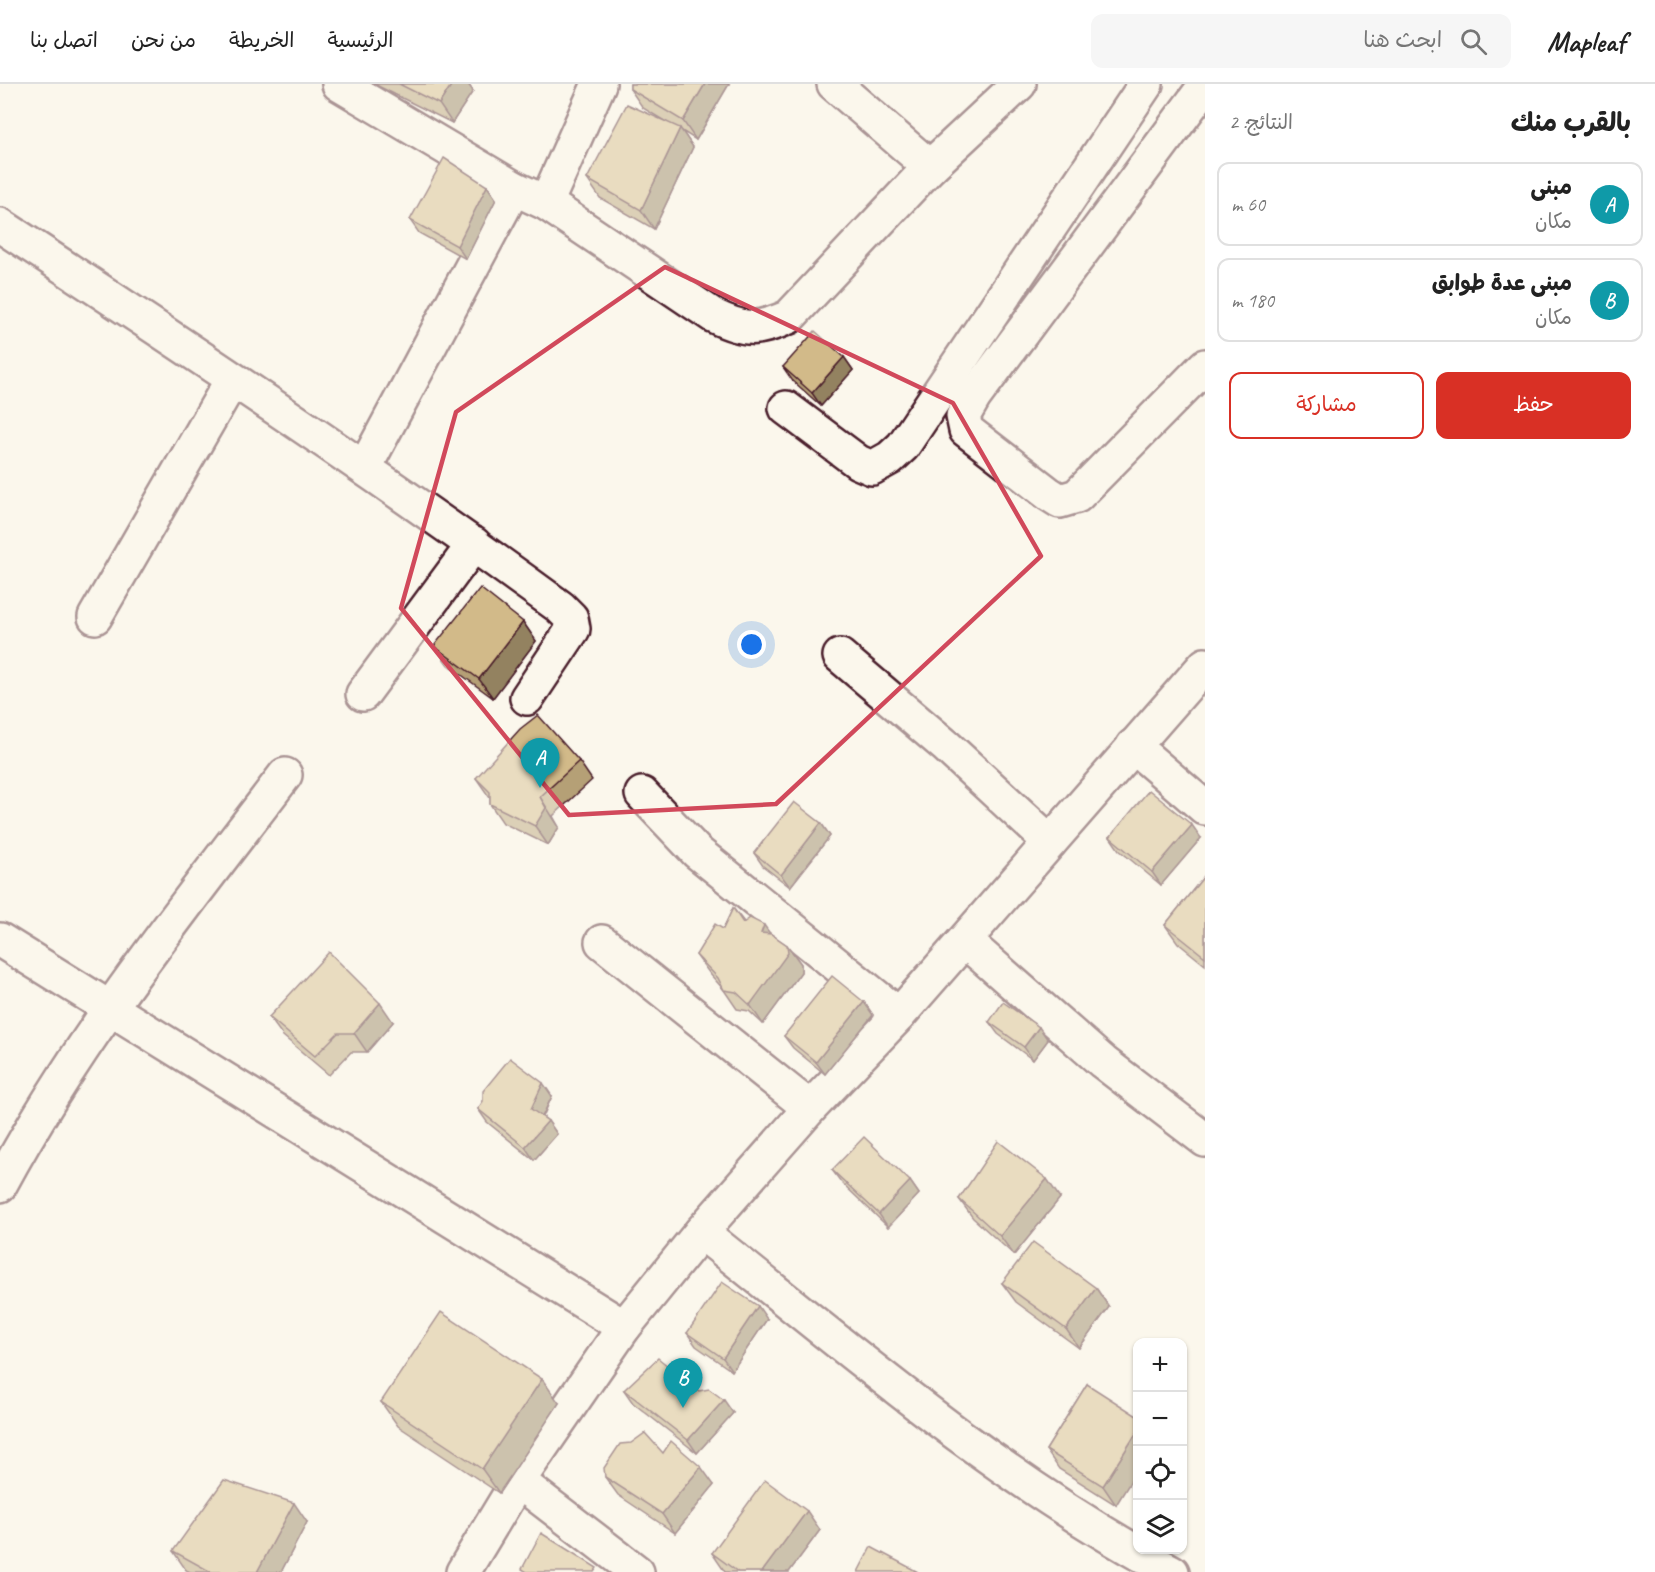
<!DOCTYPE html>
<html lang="ar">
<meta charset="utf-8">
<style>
body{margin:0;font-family:Caveat,"Playpen Sans Arabic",sans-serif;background:#f6f6f6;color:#222;direction:rtl}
.controls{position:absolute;right:18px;bottom:18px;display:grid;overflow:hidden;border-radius:12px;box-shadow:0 2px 4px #0004}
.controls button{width:54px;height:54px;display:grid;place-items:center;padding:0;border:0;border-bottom:2px solid #e0e0e0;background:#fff;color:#222;font:30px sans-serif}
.you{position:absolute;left:752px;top:561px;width:21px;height:21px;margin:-15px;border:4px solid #fff;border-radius:50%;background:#1a73e8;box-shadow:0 0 0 9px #1a73e833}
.badge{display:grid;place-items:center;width:39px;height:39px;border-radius:50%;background:#d93025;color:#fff;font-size:20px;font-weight:700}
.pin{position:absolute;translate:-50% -50px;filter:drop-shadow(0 2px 3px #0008)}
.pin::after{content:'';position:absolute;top:32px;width:21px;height:18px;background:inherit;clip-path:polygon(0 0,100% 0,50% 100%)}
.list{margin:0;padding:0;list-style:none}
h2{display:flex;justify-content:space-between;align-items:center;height:78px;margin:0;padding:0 24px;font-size:26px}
h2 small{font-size:20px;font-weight:400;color:#767676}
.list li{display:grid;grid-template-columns:39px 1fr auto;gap:18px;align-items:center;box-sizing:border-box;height:84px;margin:0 12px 12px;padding:0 12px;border:2px solid #e0e0e0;border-radius:12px}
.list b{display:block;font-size:22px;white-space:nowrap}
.list p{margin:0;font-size:20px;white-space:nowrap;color:#767676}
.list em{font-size:20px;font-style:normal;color:#767676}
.actions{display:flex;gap:12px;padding:18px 24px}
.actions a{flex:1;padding:14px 0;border:2px solid #d93025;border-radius:12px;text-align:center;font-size:21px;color:#d93025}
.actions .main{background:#d93025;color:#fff}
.icon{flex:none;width:33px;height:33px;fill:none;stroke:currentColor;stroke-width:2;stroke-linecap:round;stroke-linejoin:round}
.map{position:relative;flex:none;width:1205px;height:1488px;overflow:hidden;direction:ltr}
header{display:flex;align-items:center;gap:36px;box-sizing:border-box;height:84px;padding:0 30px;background:#fff;border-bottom:2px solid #e0e0e0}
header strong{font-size:28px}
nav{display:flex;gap:33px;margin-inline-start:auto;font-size:21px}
.search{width:420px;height:54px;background:#f6f6f6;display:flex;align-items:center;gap:15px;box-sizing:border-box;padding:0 21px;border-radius:12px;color:#767676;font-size:22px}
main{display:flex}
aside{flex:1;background:#fff}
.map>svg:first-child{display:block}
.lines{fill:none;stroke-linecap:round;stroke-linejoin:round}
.minor-casing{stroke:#4a1f2b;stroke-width:38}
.minor{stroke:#fbf7ec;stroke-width:33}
.wall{fill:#b5a076;stroke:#4a1f2b;stroke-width:1.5}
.shaded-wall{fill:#938260;stroke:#4a1f2b;stroke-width:1.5}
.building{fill:#d2ba89;stroke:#4a1f2b;stroke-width:1.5}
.marked{fill:none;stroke:#d1495b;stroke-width:4.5;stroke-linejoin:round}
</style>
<header>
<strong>Mapleaf</strong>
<div class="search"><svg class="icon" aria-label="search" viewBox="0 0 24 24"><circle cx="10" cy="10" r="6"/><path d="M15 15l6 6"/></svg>ابحث هنا</div>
<nav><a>الرئيسية</a><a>الخريطة</a><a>من نحن</a><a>اتصل بنا</a></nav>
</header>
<main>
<aside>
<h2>بالقرب منك<small>النتائج: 2</small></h2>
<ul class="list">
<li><span class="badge" style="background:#0f9aa8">A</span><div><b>مبنى</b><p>مكان</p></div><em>60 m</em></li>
<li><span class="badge" style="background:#0f9aa8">B</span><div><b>مبنى عدة طوابق</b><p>مكان</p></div><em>180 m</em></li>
</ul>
<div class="actions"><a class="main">حفظ</a><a>مشاركة</a></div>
</aside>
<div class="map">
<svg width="1205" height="1488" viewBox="0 0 1205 1488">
<rect width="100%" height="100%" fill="#fbf7ec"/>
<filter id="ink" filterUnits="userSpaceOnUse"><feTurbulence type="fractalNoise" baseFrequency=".0167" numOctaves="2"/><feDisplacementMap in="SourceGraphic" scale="12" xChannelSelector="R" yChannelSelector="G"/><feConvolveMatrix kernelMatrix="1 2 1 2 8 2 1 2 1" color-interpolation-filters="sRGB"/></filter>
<g filter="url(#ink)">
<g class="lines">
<g class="minor-casing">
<g id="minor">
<path d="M339,0L514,104L546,119L714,232C745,247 757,247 789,233L930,83L1019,0"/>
<path d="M834,0L930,83"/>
<path d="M1205,2L974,313L963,332L966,346L1049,410L1060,417L1077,412L1205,282"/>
<path d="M546,119L599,0"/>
<path d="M0,141C189,265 378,390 560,523L571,534L573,545L527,614"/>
<path d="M786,324L858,378L872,384L890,374L903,362L1146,0"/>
<path d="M365,383L514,104"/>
<path d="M95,533L232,296"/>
<path d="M840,572L946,662L1050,758"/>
<path d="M363,610L474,460"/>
<path d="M1133,662L1205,724"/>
<path d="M642,710L697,768L899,931"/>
<path d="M0,856L624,1243"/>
<path d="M965,857L1103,978L1205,1056"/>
<path d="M602,858L810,1024"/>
<path d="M0,1101C80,952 183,825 285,691"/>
<path d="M701,1148C852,1268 1001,1397 1172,1488"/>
<path d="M518,1397L637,1488"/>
<path d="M463,1488L518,1397L624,1243L701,1148L810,1024L899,931L1205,581"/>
</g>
</g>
<use href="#minor" class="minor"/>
</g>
<g class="wall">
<path d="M374,0H468L473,7L452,39Z"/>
<path d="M630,0H729L696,56L682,47L693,63L654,145L600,114L587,95L668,39L643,24L630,5Z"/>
<path d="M487,102L496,115L466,175L419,149L410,136Z"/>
<path d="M844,273L853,286L821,322L792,296L783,283Z"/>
<path d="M523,538L536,557L493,614L448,581L434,562Z"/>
<path d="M579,677L592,696L553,732L559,743L548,761L503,739L490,720V714L476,694Z"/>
<path d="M821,739L830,752L790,803L763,782L754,769Z"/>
<path d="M1110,753L1201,754L1161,801L1119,766Z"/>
<path d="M1205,791V881L1178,859L1165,841Z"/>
<path d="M733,824L744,838L771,850L787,861L801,880V888L763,940L749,927L737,925L724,906L710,890L696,871L723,845Z"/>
<path d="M864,918L873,931L825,990L793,964L784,952Z"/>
<path d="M269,933L393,938L367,968H351L329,991L283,952Z"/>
<path d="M989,938L1048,956L1033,976L998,950Z"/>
<path d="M552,1012L543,1033L548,1037L557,1050L534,1076L487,1038L478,1025Z"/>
<path d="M832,1086L910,1097L919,1110L888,1143L841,1098Z"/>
<path d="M1060,1114L1014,1171L973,1134L959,1115Z"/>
<path d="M1002,1199L1096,1204L1109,1223L1079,1264L1016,1218Z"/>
<path d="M767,1235L732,1287L696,1262L687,1249Z"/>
<path d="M1087,1300L1116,1421L1059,1385L1046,1366Z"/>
<path d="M624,1306L733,1329L697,1369L633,1319Z"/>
<path d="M381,1318L559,1319L499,1409L398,1342Z"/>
<path d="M663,1369L714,1401L675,1449L618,1411L605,1393Z"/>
<path d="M307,1438L281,1488H190L186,1486L173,1467Z"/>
<path d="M820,1446L789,1488H725L712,1469Z"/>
</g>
<g class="shaded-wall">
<path d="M452,0H468L473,7L452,39L439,20Z"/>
<path d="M705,0H729L696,56L683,37Z"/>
<path d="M680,44L693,63L654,145L641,126Z"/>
<path d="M487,102L496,115L466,175L457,162Z"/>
<path d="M844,273L853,286L821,322L812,309Z"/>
<path d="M523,538L536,557L493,614L479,595Z"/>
<path d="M540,713L559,743L548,761L535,742Z"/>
<path d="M821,739L830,752L790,803L781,791Z"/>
<path d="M1192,741L1201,754L1161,801L1152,788Z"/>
<path d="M764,841L777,860L761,849Z"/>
<path d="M787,861L801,880V888L763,940L750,921Z"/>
<path d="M864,918L873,931L825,990L816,978Z"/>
<path d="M380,919L393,938L367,968L354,949Z"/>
<path d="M1039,943L1048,956L1033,976L1024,963Z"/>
<path d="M543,999L552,1012L540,1037L531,1025Z"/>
<path d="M548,1037L557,1050L534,1076L525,1063Z"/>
<path d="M1047,1095L1060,1114L1014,1171L1000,1152Z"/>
<path d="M910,1097L919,1110L888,1143L879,1130Z"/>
<path d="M1096,1204L1109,1223L1079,1264L1066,1245Z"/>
<path d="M758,1222L767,1235L732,1287L723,1274Z"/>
<path d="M542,1295L559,1319L499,1409L482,1385Z"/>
<path d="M724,1316L733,1329L697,1369L688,1356Z"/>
<path d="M1137,1348V1387L1116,1421L1103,1402Z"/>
<path d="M701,1383L714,1401L675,1449L662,1430Z"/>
<path d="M294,1419L307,1438L281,1488H257Z"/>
<path d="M807,1427L820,1446L789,1488H762Z"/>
</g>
<g class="building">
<path d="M399,0H452L439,20Z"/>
<path d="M630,0H705L683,37L630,5Z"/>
<path d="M627,20L680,44L641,126L587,95Z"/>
<path d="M444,74L487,102L457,162L410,136Z"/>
<path d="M815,247L844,273L812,309L783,283Z"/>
<path d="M480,504L523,538L479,595L434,562Z"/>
<path d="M538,631L579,677L540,713L546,724L535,742L490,720V708L476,694L520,645Z"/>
<path d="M1149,706L1192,741L1152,788L1110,753Z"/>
<path d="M794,718L821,739L781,791L754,769Z"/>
<path d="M1205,791V873L1165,841Z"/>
<path d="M733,824L743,839L750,834L764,841L761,849L771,850L787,861L788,869L750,921L736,908L724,906L718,894L696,871L715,840L723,845Z"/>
<path d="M329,868L380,919L354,949H338L315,972L269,933Z"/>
<path d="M832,892L864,918L816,978L784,952Z"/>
<path d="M1003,918L1039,943L1024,963L989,938Z"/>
<path d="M510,974L543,999L531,1025L548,1037L525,1063L478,1025L483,1017V1007Z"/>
<path d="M864,1053L910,1097L879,1130L832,1086Z"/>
<path d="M998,1057L1047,1095L1000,1152L959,1115Z"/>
<path d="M1033,1158L1096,1204L1066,1245L1002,1199Z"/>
<path d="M722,1198L758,1222L723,1274L687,1249Z"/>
<path d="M441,1228L542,1295L482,1385L381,1318Z"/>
<path d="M658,1274L699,1307L709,1305L724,1316L688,1356L624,1306Z"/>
<path d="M1087,1300L1137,1332V1348L1103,1402L1046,1366Z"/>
<path d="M645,1349L663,1369L671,1357L701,1383L662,1430L605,1393L604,1384L620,1360L631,1359Z"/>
<path d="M224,1396L294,1419L257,1488H211L173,1467Z"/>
<path d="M765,1396L807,1427L762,1488H738L712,1469Z"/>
<path d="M541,1449L597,1484L594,1488H527L522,1485Z"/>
<path d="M871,1463L918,1488H858Z"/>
</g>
</g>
<path d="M0 0H1205V1488H0ZM665,183L953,319L1041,472L776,720L569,731L401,524L456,328Z" fill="#fbf7ec" fill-opacity=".55" fill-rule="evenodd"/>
<path class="marked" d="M665,183L953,319L1041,472L776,720L569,731L401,524L456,328Z"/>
</svg>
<div class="controls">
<button>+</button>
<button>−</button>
<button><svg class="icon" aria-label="locate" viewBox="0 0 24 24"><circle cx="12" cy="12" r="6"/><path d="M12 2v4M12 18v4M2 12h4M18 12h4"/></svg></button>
<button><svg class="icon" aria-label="layers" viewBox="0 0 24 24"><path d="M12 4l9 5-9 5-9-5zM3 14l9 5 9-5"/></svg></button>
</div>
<div class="you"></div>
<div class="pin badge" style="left:540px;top:704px;background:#0f9aa8">A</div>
<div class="pin badge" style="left:683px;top:1324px;background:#0f9aa8">B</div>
</div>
</main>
